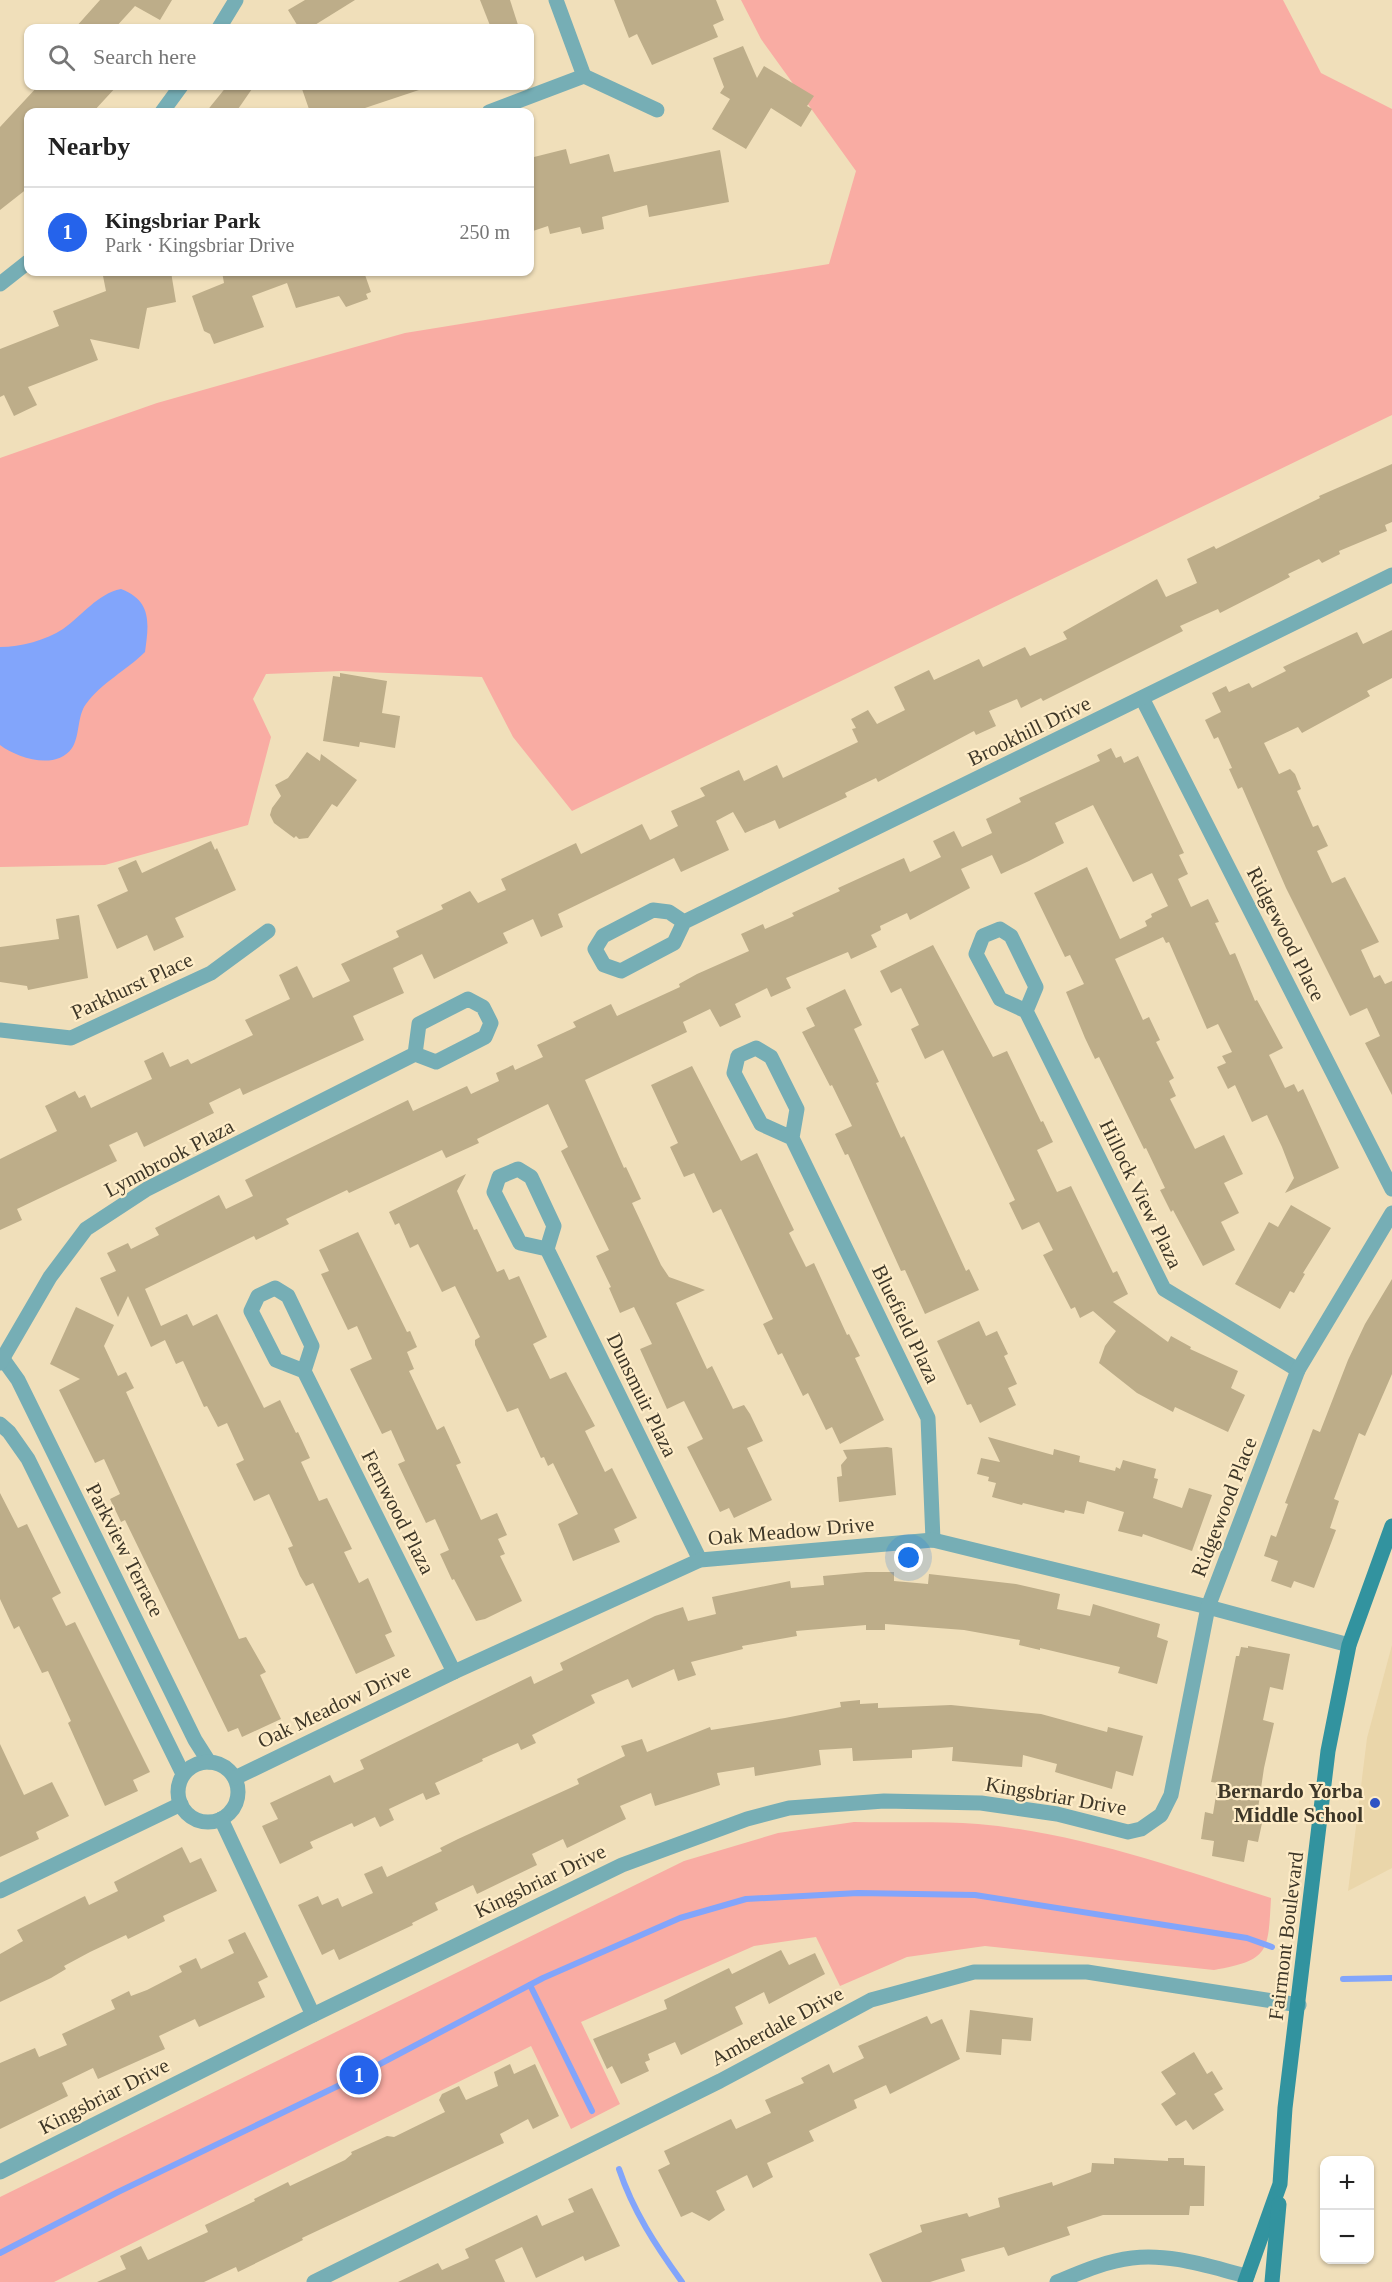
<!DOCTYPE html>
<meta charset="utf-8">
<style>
body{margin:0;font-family:"Times New Roman",serif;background:#f2f2f2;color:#222}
.controls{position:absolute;right:18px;bottom:18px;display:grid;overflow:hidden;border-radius:12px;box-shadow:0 2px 4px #0004}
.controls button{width:54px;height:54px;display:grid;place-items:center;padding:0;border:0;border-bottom:2px solid #e0e0e0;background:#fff;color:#222;font:30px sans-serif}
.you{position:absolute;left:909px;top:1558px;width:21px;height:21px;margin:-15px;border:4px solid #fff;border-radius:50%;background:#1a73e8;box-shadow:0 0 0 9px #1a73e833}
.badge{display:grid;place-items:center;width:39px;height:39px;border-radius:50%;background:#2563eb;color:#fff;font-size:20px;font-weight:700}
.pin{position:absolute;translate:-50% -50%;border:3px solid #fff;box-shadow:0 2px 6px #0006}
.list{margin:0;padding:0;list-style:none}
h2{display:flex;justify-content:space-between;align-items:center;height:78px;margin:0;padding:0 24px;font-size:26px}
h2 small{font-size:20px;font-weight:400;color:#767676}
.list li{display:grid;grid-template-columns:39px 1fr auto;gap:18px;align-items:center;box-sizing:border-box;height:90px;padding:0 24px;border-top:2px solid #e0e0e0}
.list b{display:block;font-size:22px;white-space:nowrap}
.list p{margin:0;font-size:20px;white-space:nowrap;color:#767676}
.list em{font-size:20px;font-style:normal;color:#767676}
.icon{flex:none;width:33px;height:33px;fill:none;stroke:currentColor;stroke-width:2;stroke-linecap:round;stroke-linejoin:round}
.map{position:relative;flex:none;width:1392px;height:2282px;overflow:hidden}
.search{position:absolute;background:#fff;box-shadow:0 2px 4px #0004;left:24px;top:24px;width:510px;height:66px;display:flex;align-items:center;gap:15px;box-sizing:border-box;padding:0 21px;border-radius:12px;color:#767676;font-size:22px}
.panel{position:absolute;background:#fff;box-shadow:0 2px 4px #0004;left:24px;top:108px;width:510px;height:168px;border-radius:12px}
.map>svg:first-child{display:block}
.built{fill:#ead6aa}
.green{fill:#f9aca3}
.water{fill:#82a5fb}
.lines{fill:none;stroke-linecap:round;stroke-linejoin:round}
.stream{stroke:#82a5fb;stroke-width:6}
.building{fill:#bdad89}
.street{stroke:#76aeb5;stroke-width:15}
.secondary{stroke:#32939f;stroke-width:15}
.poi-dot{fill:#3154c4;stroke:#feecc7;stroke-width:2}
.labels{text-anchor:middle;stroke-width:4.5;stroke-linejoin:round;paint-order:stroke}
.street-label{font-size:21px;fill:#3e3728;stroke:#feecc7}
.poi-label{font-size:21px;font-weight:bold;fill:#3e3728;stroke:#feecc7;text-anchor:end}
</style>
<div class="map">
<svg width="1392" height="2282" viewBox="0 0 1392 2282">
<rect width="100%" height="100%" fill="#f0dfba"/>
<path class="built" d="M1392,1645V1868L1348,1891L1367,1738Z"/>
<g class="green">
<path d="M741,0H1283L1321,73L1392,109V415L572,811L513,737L482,677L342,671L266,674L253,699L271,737L248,825L105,865L0,867V458L157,403L405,333L829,264L856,171L761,39Z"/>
<path d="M854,1822C895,1823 937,1821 978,1824C1079,1833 1176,1868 1271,1898C1268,1952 1270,1960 1214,1970L985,1946L907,1957L840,1986L816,1937L754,1946L581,2022L620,2104L571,2129L531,2046L54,2282H0V2197L684,1861L778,1833Z"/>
</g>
<path class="water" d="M121,589C152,601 149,623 145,652C127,670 101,683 86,704C77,716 80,736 72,748C56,771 17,758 0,745V647C21,647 46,640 63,629C83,615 97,594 121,589Z"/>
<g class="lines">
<g class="stream">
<path d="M1343,1979L1392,1978"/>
<path d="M530,1985L592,2111"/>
<path d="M619,2169C633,2211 656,2246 682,2282"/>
<path d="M0,2253L118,2192L342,2084L543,1978L680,1918L746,1899L858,1893L975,1895L1247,1938L1272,1947"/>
</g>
</g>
<g class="building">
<path d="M100,0H172L160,20L135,6L115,28H75Z"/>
<path d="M305,0H355L310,28H299L288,10Z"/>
<path d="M480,0H510L519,28H491Z"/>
<path d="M614,0H716L724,20L713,25L718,37L652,65L637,34L629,38Z"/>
<path d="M743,46L757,78L764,66L814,96L807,106L812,109L801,127L771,108L746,149L712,129L730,99L720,93L724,87L713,58Z"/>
<path d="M38,86H117L93,112H28V188L0,210V127Z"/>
<path d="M227,86H254L236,112H206Z"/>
<path d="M313,86H424L425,88L353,112H310L302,89Z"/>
<path d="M566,149L570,164L609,154L614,172L720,150L729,202L649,217L647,205L602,217L604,229L582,234L580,227L550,234L548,226L530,232V158Z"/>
<path d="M128,272H171L176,302L147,308L139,349L90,339L98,360L28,387L37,405L14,416L4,395L0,397V349L59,326L53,311L106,291L103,276Z"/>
<path d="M222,272H364L371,292L366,294L368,299L346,307L339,296L296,308L287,283L252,296L264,327L214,344L210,334L204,331L192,296L224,283Z"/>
<path d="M1392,464V522L1385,525L1387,531L1339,551L1340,554L1322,563L1319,559L1288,574L1290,577L1273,586L1220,613L1218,609L1180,626L1183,631L1043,701L1041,698L1021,708L1017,699L989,711L996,726L976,735L974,731L878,782L876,778L845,793L847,797L779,829L775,820L745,833L733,812L716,821L729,850L681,872L674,858L558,914L563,927L541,937L533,919L503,933L508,943L434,979L422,954L393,968L404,993L353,1016L364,1040L243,1095L240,1088L209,1103L214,1113L144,1147L137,1132L109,1145L117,1161L17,1209L22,1220L0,1230V1159L57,1131L45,1106L75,1091L79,1098L85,1095L91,1108L152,1079L144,1061L163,1052L170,1067L188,1059L191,1064L253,1035L245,1020L290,999L279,975L297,966L313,998L350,981L341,964L399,937L396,931L443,909L441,905L470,891L478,903L506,890L501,879L576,843L581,854L642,824L650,840L678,826L671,811L705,796L700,788L739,770L744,781L777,765L783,778L858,742L852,729L856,728L851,719L868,710L877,724L905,710L894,687L929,670L934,680L979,659L983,667L1025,647L1030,656L1067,639L1063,632L1157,579L1166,597L1197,583L1187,559L1214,546L1216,549L1320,498L1319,496Z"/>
<path d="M1392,630V678L1367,691L1370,696L1302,733L1298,727L1264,743L1279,774L1290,769L1295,774L1301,789L1297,791L1313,827L1318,825L1328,846L1317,851L1332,883L1345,877L1379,942L1361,950L1374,978L1380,975L1385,984L1392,981V1095L1365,1043L1380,1036L1367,1008L1350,1016L1286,888L1242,787L1238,789L1229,769L1232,768L1218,737L1214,739L1205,720L1221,712L1212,693L1226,686L1229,692L1249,683L1252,688L1286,671L1283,667L1357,632L1363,644Z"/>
<path d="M340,673L387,681L382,713L400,716L395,748L360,742L359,747L323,741L333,676L340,677Z"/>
<path d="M1111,748L1116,758L1121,756L1124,763L1138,756L1184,853L1179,855L1188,874L1178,879L1191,907L1208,899L1219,922L1215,923L1230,955L1235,953L1255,1001L1257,1000L1283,1048L1269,1055L1285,1088L1294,1084L1298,1092L1303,1089L1339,1168L1285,1193L1294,1178L1282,1147L1267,1115L1252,1122L1235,1085L1228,1089L1217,1067L1226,1063L1222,1056L1232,1052L1218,1024L1207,1029L1169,942L1166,943L1163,937L1115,959L1143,1020L1149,1017L1160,1040L1156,1042L1174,1078L1169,1081L1176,1096L1170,1099L1195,1149L1224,1135L1243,1174L1224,1183L1239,1213L1221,1222L1235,1250L1203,1266L1173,1210L1171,1212L1160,1190L1165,1188L1146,1148L1144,1149L1099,1057L1095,1059L1085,1038L1066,992L1084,984L1070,955L1065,957L1034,893L1087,867L1120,939L1147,926L1145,921L1152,917L1151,914L1168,906L1152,873L1133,882L1093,805L1055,823L1064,843L1029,861L1001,874L992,855L961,869L970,888L910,920L907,913L880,926L881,930L871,935L877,947L851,959L848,952L786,978L791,988L771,997L767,988L735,1004L741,1017L720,1027L710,1009L683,1022L687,1032L585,1080L624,1168L626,1167L641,1199L632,1203L661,1265L669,1277L705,1290L676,1303L707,1369L712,1366L733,1409L744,1405L750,1414L763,1441L747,1448L772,1500L734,1518L729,1508L720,1512L687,1447L703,1439L684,1401L667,1409L640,1349L652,1344L634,1307L620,1313L609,1288L611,1287L596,1256L609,1250L561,1151L568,1147L548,1104L477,1139L479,1143L446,1158L442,1150L349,1193L347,1190L286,1219L289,1224L256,1240L254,1236L145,1289L161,1326L187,1314L193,1326L217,1314L264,1408L280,1400L296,1433L298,1432L310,1458L301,1462L319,1501L327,1498L352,1549L344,1552L359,1583L368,1578L392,1632L385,1635L395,1656L356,1674L313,1583L306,1586L300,1576L288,1548L293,1546L269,1494L254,1501L236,1464L244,1460L227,1423L218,1427L207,1406L204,1407L183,1361L176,1364L165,1340L151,1347L128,1296L118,1317L100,1278L116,1271L107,1253L128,1243L131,1249L159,1235L155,1228L219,1195L226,1209L253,1196L245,1180L408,1100L413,1111L467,1086L471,1094L499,1081L496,1073L513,1065L515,1070L543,1057L537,1045L576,1027L573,1022L611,1004L617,1016L680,987L679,984L697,974L749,951L741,934L763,924L765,929L794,916L792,913L840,891L838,888L904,858L910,872L941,857L933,841L954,831L962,847L992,833L986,819L1021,802L1019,798L1100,761L1097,755Z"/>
<path d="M307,752L320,761L321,754L357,780L337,807L332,804L308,838L299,839L296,836L294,838L274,823L270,815L272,808L281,796L275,785L288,778Z"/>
<path d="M211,841L215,850L217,848L236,890L175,918L184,937L154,951L147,935L117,949L97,905L128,891L118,868L136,860L142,873Z"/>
<path d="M79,915L88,978L28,990L27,986L0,982V947L59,939L56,919Z"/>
<path d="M933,945L993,1057L1007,1051L1041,1122L1043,1121L1053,1142L1037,1150L1057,1192L1071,1186L1113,1273L1117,1271L1128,1294L1113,1302L1168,1342L1171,1336L1191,1347L1190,1349L1238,1371L1231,1388L1245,1395L1228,1432L1175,1407L1173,1412L1137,1393L1099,1363L1105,1346L1116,1331L1093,1311L1080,1318L1075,1307L1071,1309L1043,1255L1053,1250L1039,1222L1022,1230L1009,1203L1015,1200L943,1050L925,1059L911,1029L919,1025L901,988L891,993L880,971Z"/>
<path d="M845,989L862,1025L854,1029L879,1082L876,1083L901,1138L904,1136L966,1271L969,1269L979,1290L925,1314L905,1270L901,1271L848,1154L845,1155L835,1134L852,1126L832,1085L830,1086L802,1032L815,1026L806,1008Z"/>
<path d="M692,1066L741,1161L757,1153L794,1230L789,1233L806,1267L814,1263L847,1335L849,1334L860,1356L855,1358L884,1420L840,1444L832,1427L826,1430L808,1393L803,1396L782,1353L778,1355L763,1324L773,1319L721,1209L713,1213L694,1173L684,1177L670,1147L678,1143L651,1085Z"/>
<path d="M466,1174L457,1191L474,1230L477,1229L497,1272L504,1269L509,1280L519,1276L547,1337L533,1344L550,1379L566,1372L595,1426L585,1431L605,1472L612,1468L637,1518L614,1529L620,1542L573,1561L558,1524L578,1514L553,1463L548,1466L544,1457L541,1458L518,1408L507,1412L475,1345V1340L480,1337L455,1286L442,1292L418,1244L410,1248L399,1223L395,1225L389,1212Z"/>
<path d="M1291,1205L1331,1228L1303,1273L1305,1274L1294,1293L1290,1291L1280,1309L1235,1284L1269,1222L1278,1227Z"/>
<path d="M358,1232L407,1332L410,1331L417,1347L407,1352L414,1369L409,1371L437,1430L444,1426L461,1463L456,1465L481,1520L497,1513L507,1535L498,1539L505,1554L500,1556L522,1601L485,1619L476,1621L454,1579L452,1580L440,1554L449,1550L435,1519L426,1523L398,1464L405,1461L391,1430L382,1434L350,1369L372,1359L357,1326L348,1330L321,1274L329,1271L319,1250Z"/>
<path d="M1392,1279V1374L1365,1436L1359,1433L1334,1499L1339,1501L1330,1528L1336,1530L1314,1588L1294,1581L1291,1588L1271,1581L1278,1561L1264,1556L1271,1535L1276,1537L1288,1504L1285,1503L1313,1429L1320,1432L1348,1360L1365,1324Z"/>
<path d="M76,1307L114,1325L104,1346L118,1376L126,1372L134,1388L126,1392L239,1639L246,1637L266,1672L260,1675L281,1719L242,1737L238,1728L228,1732L125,1520L121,1522L110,1499L120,1494L104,1459L95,1463L59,1390L80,1379L50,1364Z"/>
<path d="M979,1321L986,1336L997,1331L1008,1354L1004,1356L1017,1384L1008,1388L1016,1405L980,1423L971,1404L967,1405L937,1341Z"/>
<path d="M988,1437L1053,1455L1054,1449L1080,1456L1079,1462L1115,1471L1116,1467L1120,1469L1123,1460L1156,1469L1154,1478L1158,1479L1153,1498L1182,1508L1189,1488L1212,1495L1192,1551L1143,1534L1142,1537L1118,1531L1124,1512L1087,1501L1084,1514L1065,1510L1064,1513L1023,1503L1022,1505L992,1497L996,1483L988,1481L989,1477L977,1474L981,1458L1000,1462Z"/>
<path d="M887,1447L892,1448L896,1495L839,1502L837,1477L842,1476L841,1465L847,1458L843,1450Z"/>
<path d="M0,1493L18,1528L27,1524L61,1593L52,1598L66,1626L75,1622L150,1772L133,1780L138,1791L105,1806L68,1723L71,1721L48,1671L42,1673L19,1626L14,1629L0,1599Z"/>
<path d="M866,1572H894V1581L928,1584L929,1574L1016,1584L1060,1594L1057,1609L1090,1616L1093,1604L1160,1624L1157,1637L1168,1641L1157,1684L1118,1673L1120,1667L1040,1648V1650L1019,1645L1020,1640L964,1630L885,1624V1630H866V1625L796,1631L797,1636L742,1646L743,1649L691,1662L696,1675L678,1681L674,1669L632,1688L628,1679L591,1695L595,1703L532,1735L536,1743L521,1750L518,1743L482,1759L483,1761L435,1783L440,1794L426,1800L423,1793L389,1809L394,1820L380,1827L375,1817L354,1827L352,1823L310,1842L313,1848L280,1864L262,1826L278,1819L270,1803L330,1775L334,1783L364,1769L360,1760L531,1676L534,1684L563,1670L560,1663L655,1616L683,1607L688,1621L716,1614L712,1597L790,1581L791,1588L824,1585L823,1576Z"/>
<path d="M1248,1646L1290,1654L1283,1690L1270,1687L1263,1720L1274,1723L1264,1768L1256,1822L1262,1823L1258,1842L1248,1840L1244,1862L1212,1856L1214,1841L1201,1839L1205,1812L1213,1814L1218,1783L1211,1782L1236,1656H1239L1241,1647L1248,1648Z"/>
<path d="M860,1700V1704L878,1703V1708L951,1705L1041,1714L1107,1732L1108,1727L1143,1736L1133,1776L1116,1771L1112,1789L1055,1772L1057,1764L1023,1755L1022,1767L952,1761L953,1747L912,1750V1758L853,1761L852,1748L819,1750L821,1765L755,1776L754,1767L717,1773L720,1785L655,1806L651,1793L620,1806L626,1819L567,1848L563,1839L532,1854L537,1865L477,1894L473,1885L435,1903L438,1910L412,1923L413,1925L339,1960L334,1949L322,1955L298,1905L318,1896L322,1905L338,1898L342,1907L373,1893L364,1874L382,1866L387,1877L442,1851L440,1848L458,1839L579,1784L577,1779L625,1756L621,1746L642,1739L647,1752L710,1727L711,1730L785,1718L841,1707L840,1702Z"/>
<path d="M0,1744L24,1795L52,1782L69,1816L36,1832L39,1839L0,1857Z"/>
<path d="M182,1847L190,1863L201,1858L217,1891L163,1916L165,1921L128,1939L126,1935L90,1952L64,1966L66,1969L51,1978L0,2002V1954L23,1941L17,1930L85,1896L89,1905L118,1891L114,1882Z"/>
<path d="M245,1932L268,1977L258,1982L265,1997L199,2027L195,2019L159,2036L165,2049L98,2079L93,2068L62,2083L68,2096L0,2129V2063L35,2048L39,2057L67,2045L62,2034L115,2009L111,2000L129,1991L131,1996L147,1990L182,1972L179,1966L196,1958L201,1969L234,1953L228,1940Z"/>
<path d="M781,1950L789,1965L815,1953L825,1974L769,2004L764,1992L735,2007L743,2024L681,2055L675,2042L648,2054L650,2060L645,2062L649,2071L621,2084L612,2066L607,2069L593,2039L667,2009L664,2000L729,1968L732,1974Z"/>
<path d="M970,2010L1033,2018L1031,2041L1002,2039L1001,2055L966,2052Z"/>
<path d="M927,2016L931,2024L942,2019L960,2059L890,2094L886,2085L854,2100L857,2108L809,2131L814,2141L767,2163L773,2177L753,2188L747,2175L716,2191L725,2210L709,2221L692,2212L681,2217L658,2170L670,2164L664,2151L731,2119L736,2129L771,2113L765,2100L804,2083L801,2078L829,2064L833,2073L864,2058L858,2046Z"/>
<path d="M1194,2052L1207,2074L1212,2071L1223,2089L1214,2094L1224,2110L1193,2130L1186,2120L1176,2126L1161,2104L1176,2094L1161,2072Z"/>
<path d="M510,2064L514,2074L535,2064L559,2116L533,2129L528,2119L500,2134L504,2143L302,2238L303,2240L238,2272L236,2267L204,2282H97L126,2269L120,2256L141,2246L148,2260L208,2232L205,2225L255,2201L254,2199L288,2182L290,2186L345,2160L352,2154L351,2152L387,2136L394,2137L445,2112L439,2100L442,2094L459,2086L466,2100L498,2086L494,2072Z"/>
<path d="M1114,2158L1168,2161V2158H1184V2165L1205,2166L1204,2206H1190L1189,2215H1103L1067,2227L1070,2235L1008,2256L1004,2247L961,2259L965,2271L930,2282H882L869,2254L922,2232L920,2225L967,2213L969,2217L1000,2207L998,2198L1052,2182L1053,2186L1091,2172L1092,2163L1114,2164Z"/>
<path d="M592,2188L620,2246L585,2261L583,2256L536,2278L522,2247L495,2260L505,2282H398L438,2263L442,2270L469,2258L465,2249L537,2215L542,2226L574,2212L568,2199Z"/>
</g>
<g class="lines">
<g class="street">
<path d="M556,0L584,76"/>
<path d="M219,28L236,0"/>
<path d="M584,76L657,110"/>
<path d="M162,112L181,86"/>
<path d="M489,112L584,76"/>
<path d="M0,284L28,262"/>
<path d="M1143,700L1392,1189"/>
<path d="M684,922L669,912L653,910L603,936L595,949L604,965L621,971L674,943L684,922L1392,575"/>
<path d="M1026,1011L1000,999L976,954L983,936L1000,929L1011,936L1036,987L1026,1011L1164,1289L1298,1370"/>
<path d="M0,1030L71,1038L211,973L268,931"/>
<path d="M792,1138L761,1124L734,1073L738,1056L756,1048L771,1057L797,1109L792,1138L928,1418L933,1540"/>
<path d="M547,1249L520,1243L494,1192L499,1177L518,1169L531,1177L554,1226L547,1249L700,1560"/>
<path d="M3,1359L18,1380L195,1740L209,1762"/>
<path d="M0,1363L50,1277L86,1229L147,1189L415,1054L436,1062L485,1037L491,1023L483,1007L468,999L419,1024L415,1054"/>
<path d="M304,1371L276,1360L251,1311L258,1296L275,1288L288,1296L312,1346L304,1371L454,1672"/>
<path d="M0,1424L9,1432L28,1459L183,1774"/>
<circle cx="208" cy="1792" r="30"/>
<path d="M235,1778L454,1672L700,1560L933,1540L1208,1607L1349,1645"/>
<path d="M221,1819L313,2015"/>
<path d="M0,1891L181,1804"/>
<path d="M0,2172L313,2015L622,1865L747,1819L789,1808L884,1801L981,1803L1057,1814L1128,1832L1141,1829L1161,1815L1171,1795L1208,1607L1298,1370L1392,1213"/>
<path d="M314,2282L720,2081L871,2000L974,1972H1087L1299,2005"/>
<path d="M1057,2282C1081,2272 1106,2261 1132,2258C1170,2253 1210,2267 1247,2276"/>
</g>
<g class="secondary">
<path d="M1245,2282L1280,2184L1285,2108L1328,1751L1349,1645L1392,1526"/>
<path d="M1272,2282L1279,2204"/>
</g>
</g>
<circle class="poi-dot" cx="1375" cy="1803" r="6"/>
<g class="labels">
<g class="street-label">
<text transform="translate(1029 731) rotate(-26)" y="7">Brookhill Drive</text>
<text transform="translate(1286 934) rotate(63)" y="7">Ridgewood Place</text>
<text transform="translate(132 986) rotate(-25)" y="7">Parkhurst Place</text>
<text transform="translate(169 1158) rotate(-28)" y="7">Lynnbrook Plaza</text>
<text transform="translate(1141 1194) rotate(64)" y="7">Hillock View Plaza</text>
<text transform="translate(906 1324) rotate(64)" y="7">Bluefield Plaza</text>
<text transform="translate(642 1395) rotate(64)" y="7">Dunsmuir Plaza</text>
<text transform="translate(1224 1507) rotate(-69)" y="7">Ridgewood Place</text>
<text transform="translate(398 1512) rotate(63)" y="7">Fernwood Plaza</text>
<text transform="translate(791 1531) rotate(-5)" y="7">Oak Meadow Drive</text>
<text transform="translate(125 1550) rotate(63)" y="7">Parkview Terrace</text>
<text transform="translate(334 1706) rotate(-26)" y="7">Oak Meadow Drive</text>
<text transform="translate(1056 1796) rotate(10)" y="7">Kingsbriar Drive</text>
<text transform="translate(540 1881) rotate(-26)" y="7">Kingsbriar Drive</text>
<text transform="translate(1286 1936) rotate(-83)" y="7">Fairmont Boulevard</text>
<text transform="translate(777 2026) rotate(-28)" y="7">Amberdale Drive</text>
<text transform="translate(104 2096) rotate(-27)" y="7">Kingsbriar Drive</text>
</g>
<g class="poi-label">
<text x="1363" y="1798">Bernardo Yorba<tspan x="1363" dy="24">Middle School</tspan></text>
</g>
</g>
</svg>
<div class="controls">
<button>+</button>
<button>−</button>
</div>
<div class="you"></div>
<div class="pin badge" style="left:359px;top:2075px">1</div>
<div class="search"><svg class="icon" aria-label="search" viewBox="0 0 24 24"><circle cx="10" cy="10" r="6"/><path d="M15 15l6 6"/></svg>Search here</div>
<section class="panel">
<h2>Nearby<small></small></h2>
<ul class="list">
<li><span class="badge">1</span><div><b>Kingsbriar Park</b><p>Park · Kingsbriar Drive</p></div><em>250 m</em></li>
</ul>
</section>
</div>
